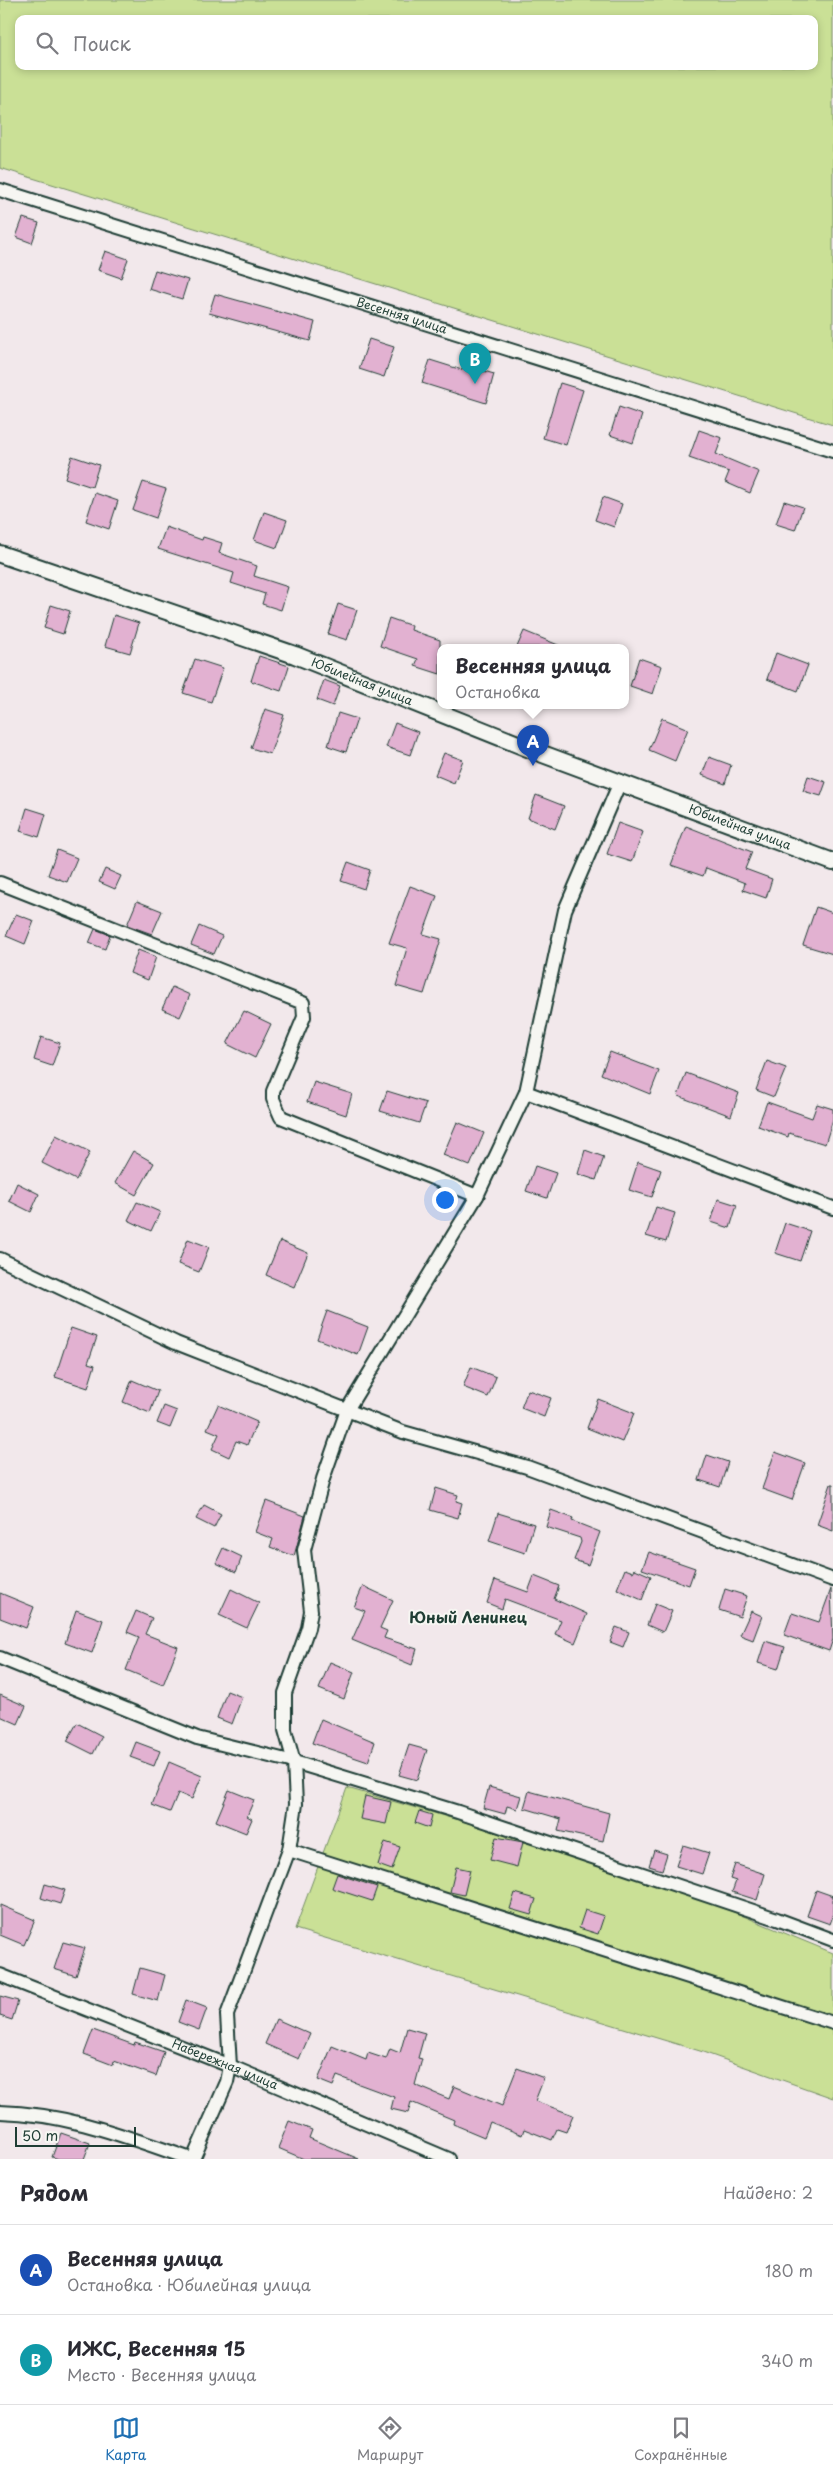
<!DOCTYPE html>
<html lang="ru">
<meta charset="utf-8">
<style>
body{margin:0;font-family:"Playpen Sans",sans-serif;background:#f7f7f7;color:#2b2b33}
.scale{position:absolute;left:15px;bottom:12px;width:121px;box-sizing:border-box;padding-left:5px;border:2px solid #1f3d34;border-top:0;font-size:14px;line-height:18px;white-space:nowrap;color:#1f3d34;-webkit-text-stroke:4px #f6f6f2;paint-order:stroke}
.you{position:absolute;left:444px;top:1199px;width:18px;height:18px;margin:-12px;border:4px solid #fff;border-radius:50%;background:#1a73e8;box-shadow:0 0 0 8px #1a73e833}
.badge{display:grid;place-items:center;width:32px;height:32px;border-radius:50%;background:#1f6fb2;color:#fff;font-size:16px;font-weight:700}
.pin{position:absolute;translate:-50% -41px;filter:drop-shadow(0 1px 2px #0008)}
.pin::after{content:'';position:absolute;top:26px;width:18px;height:15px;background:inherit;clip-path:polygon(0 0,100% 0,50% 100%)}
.popup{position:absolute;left:437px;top:644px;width:192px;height:65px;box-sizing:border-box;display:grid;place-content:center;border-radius:10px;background:#fff;filter:drop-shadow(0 1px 4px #0005);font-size:16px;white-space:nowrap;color:#7c7c81}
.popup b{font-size:19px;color:#2b2b33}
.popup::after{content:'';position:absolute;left:50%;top:100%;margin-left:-10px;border:10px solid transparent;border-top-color:#fff}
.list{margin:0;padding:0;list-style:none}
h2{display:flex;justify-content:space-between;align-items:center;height:65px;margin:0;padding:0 20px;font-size:21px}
h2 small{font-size:16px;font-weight:400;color:#7c7c81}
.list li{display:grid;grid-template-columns:32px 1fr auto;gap:15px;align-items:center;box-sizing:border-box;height:90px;padding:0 20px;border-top:1px solid #e1e1e2}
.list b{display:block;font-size:19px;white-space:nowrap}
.list p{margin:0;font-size:16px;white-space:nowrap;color:#7c7c81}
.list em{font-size:16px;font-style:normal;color:#7c7c81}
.icon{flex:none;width:28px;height:28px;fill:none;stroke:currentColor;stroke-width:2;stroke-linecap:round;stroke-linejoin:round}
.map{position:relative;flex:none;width:833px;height:2159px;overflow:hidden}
.search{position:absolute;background:#fff;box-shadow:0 2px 8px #0003;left:15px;right:15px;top:15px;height:55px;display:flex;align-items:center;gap:12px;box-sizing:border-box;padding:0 18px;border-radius:10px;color:#7c7c81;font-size:19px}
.sheet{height:245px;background:#fff}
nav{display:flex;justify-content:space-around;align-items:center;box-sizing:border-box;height:70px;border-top:1px solid #e1e1e2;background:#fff;font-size:14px;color:#7c7c81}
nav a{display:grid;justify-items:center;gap:2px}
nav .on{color:#1f6fb2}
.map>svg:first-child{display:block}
.green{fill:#cae096;stroke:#748e65;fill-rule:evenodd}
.building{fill:#e2b1d1;stroke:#1f3d34}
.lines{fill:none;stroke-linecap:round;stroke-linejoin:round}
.minor-casing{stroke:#1f3d34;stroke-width:16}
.tertiary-casing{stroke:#1f3d34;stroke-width:20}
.minor{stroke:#f6f6f2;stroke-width:12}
.tertiary{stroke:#f6f6f2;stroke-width:16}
.labels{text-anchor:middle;stroke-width:4;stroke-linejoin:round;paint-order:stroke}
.street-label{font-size:12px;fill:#1f3d34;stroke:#f6f6f2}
.quarter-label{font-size:15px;font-weight:bold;fill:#1f3d34;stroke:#f6f6f2}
</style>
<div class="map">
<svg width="833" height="2159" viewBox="0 0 833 2159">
<rect width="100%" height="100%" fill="#f2e8eb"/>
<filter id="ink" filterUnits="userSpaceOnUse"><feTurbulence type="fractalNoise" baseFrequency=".02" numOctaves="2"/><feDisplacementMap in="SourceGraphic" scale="10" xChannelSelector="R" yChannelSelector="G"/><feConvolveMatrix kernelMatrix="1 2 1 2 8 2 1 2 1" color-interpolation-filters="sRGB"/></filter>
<g filter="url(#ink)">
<g class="green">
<path d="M0,0H833V425L0,168ZM19,19H814V66H19Z"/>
<path d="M347,1788L465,1822L719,1906L833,1953V2098L700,2051L295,1929Z"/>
</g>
<g class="building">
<path d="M23,218L39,223L32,243L16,237Z"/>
<path d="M105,251L128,259L121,278L98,270Z"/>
<path d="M155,270L188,280L182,299L149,289Z"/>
<path d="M215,294L315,322L310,341L209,313Z"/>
<path d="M369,339L394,347L384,377L359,369Z"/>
<path d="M430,360L462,370L464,365L494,374L486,403L422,383Z"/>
<path d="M560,383L583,390L566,445L543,438Z"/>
<path d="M619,407L642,415L633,443L610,435Z"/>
<path d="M699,430L722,438L716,454L759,472L750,493L725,482L729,472L689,458Z"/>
<path d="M72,456L99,465L92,487L65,478Z"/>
<path d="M143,482L166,489L156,518L133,510Z"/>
<path d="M95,493L118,501L109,529L86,521Z"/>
<path d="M603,497L622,504L614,527L595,520Z"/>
<path d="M784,501L803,507L795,530L776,524Z"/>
<path d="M264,512L287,520L277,548L254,540Z"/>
<path d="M166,527L202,540L203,537L222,543L219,553L257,566L254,576L288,587L281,610L262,604L265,594L231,583L234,573L158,549Z"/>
<path d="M338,604L357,610L347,640L328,634Z"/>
<path d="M51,605L70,611L63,634L44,628Z"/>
<path d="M114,615L139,623L130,653L105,646Z"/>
<path d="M389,618L412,626L411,630L440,640V674L415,666L418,659L380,646Z"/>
<path d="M524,631L563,647H517Z"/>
<path d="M776,653L808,665L798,691L767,679Z"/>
<path d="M259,656L289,666L281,691L251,681Z"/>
<path d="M639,658L662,666L653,694L630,686Z"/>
<path d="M195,659L223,668L211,702L183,693Z"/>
<path d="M324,680L340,686L333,706L317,700Z"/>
<path d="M265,709L284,715L270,754L251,748Z"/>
<path d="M338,713L357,719L346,752L328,746Z"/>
<path d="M662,718L688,729L675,761L649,750Z"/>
<path d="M395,723L418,732L410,755L386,747Z"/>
<path d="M444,753L463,760L454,783L435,775Z"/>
<path d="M709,757L731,765L725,784L702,775Z"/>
<path d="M808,776L826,782L821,796L803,791Z"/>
<path d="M536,795L564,806L555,829L528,818Z"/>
<path d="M27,808L46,814L39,837L20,831Z"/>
<path d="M618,823L643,832L632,862L607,854Z"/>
<path d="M686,826L752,852L745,869L772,879L766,898L743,890L745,883L706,868L703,876L671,865Z"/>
<path d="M57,850L77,858L67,882L48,875Z"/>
<path d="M348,862L370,870L364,889L341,881Z"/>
<path d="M105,869L121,876L115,889L99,882Z"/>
<path d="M410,886L437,896L423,934L441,939L424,994L396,986L407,948L389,943Z"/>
<path d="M137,901L162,911L152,934L127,925Z"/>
<path d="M816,907L833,913V954L803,945Z"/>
<path d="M16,914L34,921L25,944L6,936Z"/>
<path d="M199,926L222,936L214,954L191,945Z"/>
<path d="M95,929L110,935L105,949L89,943Z"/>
<path d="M138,950L156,957L148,980L130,973Z"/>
<path d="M172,987L190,995L180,1017L162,1009Z"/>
<path d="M244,1011L271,1024L255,1058L227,1044Z"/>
<path d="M41,1037L60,1043L52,1066L34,1060Z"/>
<path d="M610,1052L659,1071L650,1094L601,1074Z"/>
<path d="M767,1061L786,1068L774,1097L756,1090Z"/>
<path d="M686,1073L739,1093L731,1116L678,1096Z"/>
<path d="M314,1082L352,1094L346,1115L307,1102Z"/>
<path d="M387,1091L426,1103L419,1123L380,1111Z"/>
<path d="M767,1102L812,1118L817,1104L833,1109V1119L825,1144L789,1133L788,1137L758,1126Z"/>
<path d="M457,1122L484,1133L470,1166L443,1155Z"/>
<path d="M56,1135L90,1152L76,1180L42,1163Z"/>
<path d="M585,1150L604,1157L596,1180L578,1174Z"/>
<path d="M133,1151L154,1163L136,1195L115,1183Z"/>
<path d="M638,1162L661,1170L652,1197L629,1190Z"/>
<path d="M535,1166L556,1173L547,1198L526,1191Z"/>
<path d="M17,1183L39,1194L31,1212L9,1201Z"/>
<path d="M718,1199L737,1205L730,1228L711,1222Z"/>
<path d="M137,1202L160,1212L151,1231L128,1220Z"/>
<path d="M656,1207L675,1213L666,1242L646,1236Z"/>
<path d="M785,1223L810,1231L800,1261L775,1253Z"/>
<path d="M188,1239L209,1247L199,1272L178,1264Z"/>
<path d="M280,1241L308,1253L294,1287L266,1275Z"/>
<path d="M327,1311L368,1327L358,1355L317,1339Z"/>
<path d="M71,1328L97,1337L88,1363L95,1365L88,1388L55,1377Z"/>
<path d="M471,1367L496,1377L488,1397L463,1387Z"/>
<path d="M132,1380L158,1391L150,1413L123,1402Z"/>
<path d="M528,1390L551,1398L544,1417L521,1408Z"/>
<path d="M598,1399L634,1413L622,1442L587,1428Z"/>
<path d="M218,1405L257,1422L247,1445L236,1441L229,1457L212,1449L219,1434L207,1429Z"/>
<path d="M164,1406L177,1411L170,1428L157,1423Z"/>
<path d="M775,1452L805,1463L792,1500L762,1489Z"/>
<path d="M707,1455L728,1462L720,1487L699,1480Z"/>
<path d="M831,1484H833V1531L817,1525Z"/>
<path d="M436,1488L458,1495L456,1501L462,1503L458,1518L430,1510Z"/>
<path d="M266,1501L305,1516L294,1556L270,1547L273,1539L255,1532Z"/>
<path d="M204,1505L221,1514L214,1528L196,1519Z"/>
<path d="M551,1510L573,1518L572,1521L600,1532L588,1565L574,1560L581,1542L580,1538L546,1527Z"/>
<path d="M498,1513L534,1524L525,1553L489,1541Z"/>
<path d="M223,1548L242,1557L236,1572L216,1563Z"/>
<path d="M649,1552L695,1568L689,1585L642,1569Z"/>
<path d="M625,1569L633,1572L635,1569L651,1576L642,1600L617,1589Z"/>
<path d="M534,1576L559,1586L554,1599L587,1614L575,1643L555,1634L561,1620L505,1599L502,1609L487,1603L495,1580L528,1592Z"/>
<path d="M363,1586L393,1600L380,1628L387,1631L384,1638L417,1649L412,1665L352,1640L365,1611L354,1607Z"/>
<path d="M231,1589L259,1603L247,1628L219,1615Z"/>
<path d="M725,1589L747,1596L740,1617L719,1610Z"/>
<path d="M831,1589L833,1639L829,1651L784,1635L792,1613L819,1622Z"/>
<path d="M0,1593L34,1607L26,1628L0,1618Z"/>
<path d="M655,1604L672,1611L663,1632L647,1625Z"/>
<path d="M76,1610L103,1620L92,1653L65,1643Z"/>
<path d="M136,1611L152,1618L145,1634L178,1647L163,1685L126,1670L139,1637L127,1632Z"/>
<path d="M751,1611L762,1616L753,1640L740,1635Z"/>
<path d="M616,1627L629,1632L623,1647L610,1642Z"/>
<path d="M765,1641L785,1647L778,1669L758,1663Z"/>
<path d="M330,1662L354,1672L344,1699L319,1689Z"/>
<path d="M227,1691L242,1697L232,1724L217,1718Z"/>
<path d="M0,1695L26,1706L18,1724L0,1716Z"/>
<path d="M321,1719L375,1742L368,1762L312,1743Z"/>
<path d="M77,1723L102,1736L93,1754L67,1741Z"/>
<path d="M136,1742L160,1751L154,1766L130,1757Z"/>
<path d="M409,1745L427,1750L417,1780L399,1775Z"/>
<path d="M169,1762L202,1776L192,1799L178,1793L170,1812L152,1805Z"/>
<path d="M489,1787L521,1796L517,1809L507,1806L505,1814L483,1808Z"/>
<path d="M229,1790L254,1800L247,1816L252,1819L246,1833L216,1821Z"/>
<path d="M529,1791L609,1813L603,1841L558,1831L561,1819L524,1808Z"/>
<path d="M365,1796L391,1802L386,1824L360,1819Z"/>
<path d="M419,1811L432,1815L429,1828L415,1823Z"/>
<path d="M496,1837L523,1842L517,1867L490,1860Z"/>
<path d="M385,1842L400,1847L392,1870L378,1865Z"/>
<path d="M683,1845L709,1853L702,1874L676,1866Z"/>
<path d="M654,1850L667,1854L662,1870L649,1866Z"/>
<path d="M735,1864L765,1874L757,1900L732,1892L736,1881L730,1879Z"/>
<path d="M456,1867L470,1870L464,1895L450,1892Z"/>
<path d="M337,1874L377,1887L372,1901L332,1888Z"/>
<path d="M45,1884L65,1890L60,1904L41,1898Z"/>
<path d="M816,1890L833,1896V1916L830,1924L807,1916Z"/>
<path d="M515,1893L536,1899L531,1915L510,1909Z"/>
<path d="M0,1905L35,1920L24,1945L0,1935Z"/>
<path d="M585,1910L604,1916L598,1934L579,1928Z"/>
<path d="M63,1942L85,1948L76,1976L54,1969Z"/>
<path d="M140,1968L165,1975L158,2001L133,1994Z"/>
<path d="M0,1996L18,2001L12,2020L0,2016Z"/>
<path d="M186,2000L207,2008L199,2030L178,2022Z"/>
<path d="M276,2019L310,2034L299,2059L265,2044Z"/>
<path d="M407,2028L425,2033L418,2058L422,2059L415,2085L449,2099L454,2086L502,2106L517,2068L544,2078L535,2101L573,2115L566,2132L557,2129L552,2140L524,2129L522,2135L490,2122L484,2137L453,2124L454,2120L411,2102L408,2113L391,2109L394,2097L337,2076L333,2086L318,2080L332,2046L366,2060L368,2053L386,2059L390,2049L400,2053Z"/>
<path d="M93,2030L134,2045L135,2042L164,2052L156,2076L114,2061L113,2065L84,2054Z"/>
<path d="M289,2121L312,2130L309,2138L359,2159H304L278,2148Z"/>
<path d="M61,2133L90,2143L84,2159H59L52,2157Z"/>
</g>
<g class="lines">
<g class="minor-casing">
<g id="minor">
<path id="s1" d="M0,190L833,451"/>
<path d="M0,883L303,1003L304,1017L273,1091V1099L281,1117L477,1196"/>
<path d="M526,1092L833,1208"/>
<path d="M0,1259L176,1343L403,1432L527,1467L833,1580"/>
<path d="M0,1658L197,1738L294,1762L458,1812L777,1919L833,1940"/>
<path d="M289,1850L833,2023"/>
<path id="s2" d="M0,1975L230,2066L449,2159"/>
<path d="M0,2112C70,2114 126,2137 191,2159"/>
<path d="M193,2159L227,2082L230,2066L227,2015L289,1850L296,1804L294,1762L285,1730V1693L308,1628L311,1611L304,1550L323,1479L347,1410L477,1196L526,1092L565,910L620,782"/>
</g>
</g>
<g class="tertiary-casing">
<g id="tertiary">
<path id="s3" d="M0,554L295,655L540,753L833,862"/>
</g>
</g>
<use href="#minor" class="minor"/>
<use href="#tertiary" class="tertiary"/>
</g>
</g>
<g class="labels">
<g class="street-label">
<text dy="4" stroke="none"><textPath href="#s1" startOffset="421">Весенняя улица</textPath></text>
<text dy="4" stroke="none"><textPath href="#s3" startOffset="384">Юбилейная улица</textPath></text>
<text dy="4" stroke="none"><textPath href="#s3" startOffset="789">Юбилейная улица</textPath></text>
<text dy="4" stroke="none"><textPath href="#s2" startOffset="242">Набережная улица</textPath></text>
</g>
<g class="quarter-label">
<text x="468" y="1623">Юный Ленинец</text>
</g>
</g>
</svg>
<div class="scale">50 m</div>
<div class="you"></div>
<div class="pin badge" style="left:533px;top:766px;background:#1a4fb4">A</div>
<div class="popup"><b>Весенняя улица</b>Остановка</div>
<div class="pin badge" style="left:475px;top:384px;background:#0f9aa8">B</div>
<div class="search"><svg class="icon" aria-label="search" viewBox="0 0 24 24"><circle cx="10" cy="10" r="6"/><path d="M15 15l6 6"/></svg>Поиск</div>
</div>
<section class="sheet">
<h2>Рядом<small>Найдено: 2</small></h2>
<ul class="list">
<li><span class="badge" style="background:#1a4fb4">A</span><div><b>Весенняя улица</b><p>Остановка · Юбилейная улица</p></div><em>180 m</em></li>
<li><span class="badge" style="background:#0f9aa8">B</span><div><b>ИЖС, Весенняя 15</b><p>Место · Весенняя улица</p></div><em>340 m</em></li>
</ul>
</section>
<nav>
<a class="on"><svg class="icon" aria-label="map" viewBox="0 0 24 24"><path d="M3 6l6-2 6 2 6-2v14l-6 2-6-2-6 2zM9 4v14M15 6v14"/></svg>Карта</a>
<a><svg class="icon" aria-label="directions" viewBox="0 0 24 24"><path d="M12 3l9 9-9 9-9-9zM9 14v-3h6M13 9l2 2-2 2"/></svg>Маршрут</a>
<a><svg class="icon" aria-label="saved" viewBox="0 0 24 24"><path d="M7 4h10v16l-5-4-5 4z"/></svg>Сохранённые</a>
</nav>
